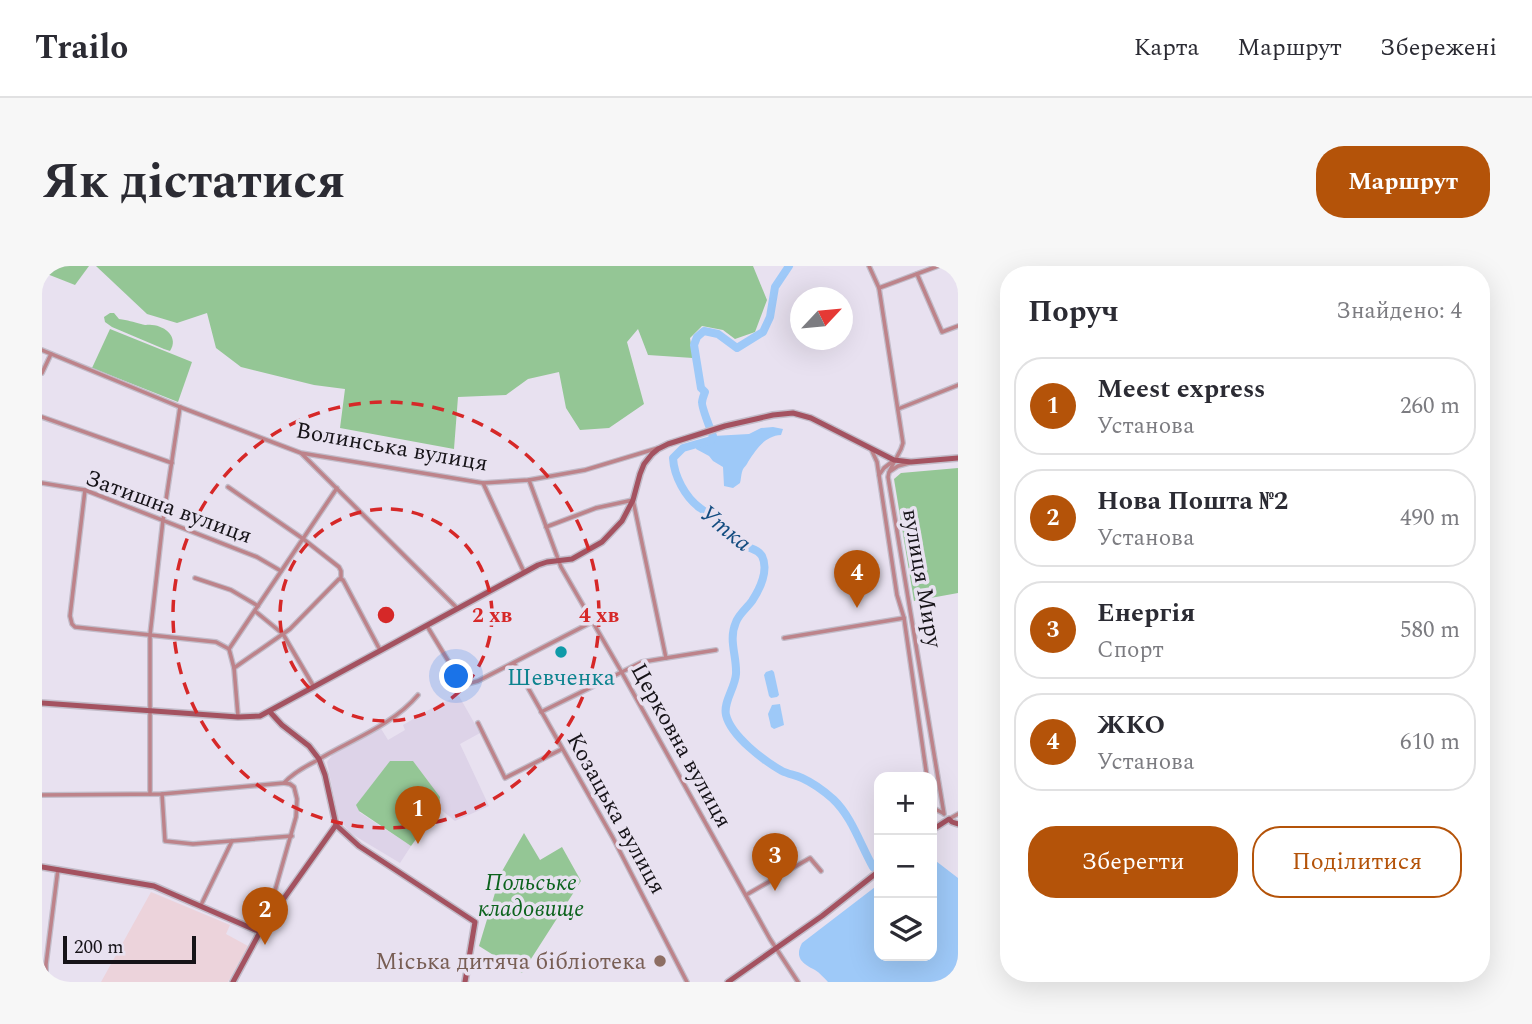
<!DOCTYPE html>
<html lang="uk">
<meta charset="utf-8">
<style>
body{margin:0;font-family:Spectral,serif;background:#f7f7f7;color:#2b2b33}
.controls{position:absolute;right:21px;bottom:21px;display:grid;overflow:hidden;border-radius:14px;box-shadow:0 7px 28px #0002}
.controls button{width:63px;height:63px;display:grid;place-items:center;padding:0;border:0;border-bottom:2px solid #e1e1e2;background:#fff;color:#2b2b33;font:35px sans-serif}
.compass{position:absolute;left:748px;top:21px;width:63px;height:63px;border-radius:50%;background:#fff;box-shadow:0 7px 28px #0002;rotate:64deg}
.scale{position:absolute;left:21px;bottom:18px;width:133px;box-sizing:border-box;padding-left:7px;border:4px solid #161318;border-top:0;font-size:19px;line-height:24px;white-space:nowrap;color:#161318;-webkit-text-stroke:5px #e8e1f0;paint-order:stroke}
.you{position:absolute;left:415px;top:411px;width:24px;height:24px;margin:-18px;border:5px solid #fff;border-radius:50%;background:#1a73e8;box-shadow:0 0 0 10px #1a73e833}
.badge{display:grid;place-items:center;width:46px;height:46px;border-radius:50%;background:#b45309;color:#fff;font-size:23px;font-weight:700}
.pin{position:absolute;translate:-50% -58px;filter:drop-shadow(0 2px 4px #0008)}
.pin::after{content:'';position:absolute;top:37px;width:24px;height:21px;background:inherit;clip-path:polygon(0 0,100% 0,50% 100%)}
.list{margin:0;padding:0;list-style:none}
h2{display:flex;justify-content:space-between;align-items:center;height:91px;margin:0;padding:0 28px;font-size:30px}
h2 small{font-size:23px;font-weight:400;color:#7c7c81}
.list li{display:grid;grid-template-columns:46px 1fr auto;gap:21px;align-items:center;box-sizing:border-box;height:98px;margin:0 14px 14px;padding:0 14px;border:2px solid #e1e1e2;border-radius:28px}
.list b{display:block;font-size:26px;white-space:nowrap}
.list p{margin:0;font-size:23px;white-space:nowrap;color:#7c7c81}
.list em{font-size:23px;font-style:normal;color:#7c7c81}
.actions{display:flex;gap:14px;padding:21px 28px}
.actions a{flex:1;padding:16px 0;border:2px solid #b45309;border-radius:28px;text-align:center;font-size:24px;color:#b45309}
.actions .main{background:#b45309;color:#fff}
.icon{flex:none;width:38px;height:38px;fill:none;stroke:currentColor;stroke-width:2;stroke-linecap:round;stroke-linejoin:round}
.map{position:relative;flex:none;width:916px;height:716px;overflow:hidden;border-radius:28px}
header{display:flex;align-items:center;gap:42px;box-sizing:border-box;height:98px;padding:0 35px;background:#fff;border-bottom:2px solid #e1e1e2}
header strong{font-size:33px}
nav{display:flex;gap:38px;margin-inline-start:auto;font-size:24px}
.intro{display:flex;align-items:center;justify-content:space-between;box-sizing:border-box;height:168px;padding:0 42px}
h1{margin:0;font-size:49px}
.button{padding:18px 32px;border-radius:28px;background:#b45309;color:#fff;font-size:24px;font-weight:700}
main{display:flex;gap:42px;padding:0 42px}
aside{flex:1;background:#fff;border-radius:28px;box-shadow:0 7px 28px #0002}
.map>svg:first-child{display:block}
.built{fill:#ddd3e8}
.education{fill:#ecd3db}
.green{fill:#94c695}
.water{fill:#9ec9f8}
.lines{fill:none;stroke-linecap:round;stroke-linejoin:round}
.river{stroke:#9ec9f8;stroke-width:8}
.street-casing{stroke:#c2bcc9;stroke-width:6}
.secondary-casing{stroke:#c2bcc9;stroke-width:8}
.street{stroke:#bd838a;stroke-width:3.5}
.secondary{stroke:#a45260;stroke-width:5}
.ring{fill:none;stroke:#d62828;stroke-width:3.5;stroke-dasharray:12 9}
.culture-dot{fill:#0f9aa8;stroke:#e8e1f0;stroke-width:2.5}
.education-dot{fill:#8d6e63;stroke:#e8e1f0;stroke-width:2.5}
.labels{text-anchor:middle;stroke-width:7;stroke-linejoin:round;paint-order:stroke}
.street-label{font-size:23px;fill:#161318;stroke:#e8e1f0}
.culture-label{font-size:23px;fill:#0d838f;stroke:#e8e1f0}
.park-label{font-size:23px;font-style:italic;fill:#0c631d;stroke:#e8e1f0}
.education-label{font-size:23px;fill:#785e54;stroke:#e8e1f0;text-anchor:end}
.water-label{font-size:24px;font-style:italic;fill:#134c80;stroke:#e8e1f0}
.centre{fill:#d62828;stroke:#e8e1f0;stroke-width:3.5}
.ring-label{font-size:21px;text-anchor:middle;font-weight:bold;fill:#d62828;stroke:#e8e1f0;stroke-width:7;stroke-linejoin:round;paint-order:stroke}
</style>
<header>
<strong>Trailo</strong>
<nav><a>Карта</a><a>Маршрут</a><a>Збережені</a></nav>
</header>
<div class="intro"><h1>Як дістатися</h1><a class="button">Маршрут</a></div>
<main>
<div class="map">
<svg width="916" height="716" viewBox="0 0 916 716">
<rect width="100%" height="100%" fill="#e8e1f0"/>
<path class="built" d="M417,430L438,467L418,478L447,540L413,555L397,542L398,531L317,546L369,580L358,597L308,567L296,551L285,496L291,488L338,461L346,474L363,464L361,459L397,438Z"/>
<path class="education" d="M109,626L188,659L184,668L206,680L186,716H59Z"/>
<g class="green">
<path d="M0,0H47L33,19L0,6Z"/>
<path d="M54,0H711L725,34L713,66L693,73L681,64L660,60L648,72L651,92L606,89L596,63L585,76L602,138L567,162L538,164L524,142L517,106L486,113L464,129L416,131L412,183L298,162L303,123L272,119L199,101L174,82L165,47L135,57L105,48Z"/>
<path d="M68,47H72L77,53C86,54 91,56 99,58C106,60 103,58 110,59C124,60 137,72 128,85L122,83L70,61L63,56L62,51Z"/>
<path d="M68,63L150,96L136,136L50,102Z"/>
<path d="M916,202V327L872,335L852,213L859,207Z"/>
<path d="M348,495H371L398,531L397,542L369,580L317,545L314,539Z"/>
<path d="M482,567L498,594L520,581L539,615L480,707L437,680L459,607Z"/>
</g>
<g class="water">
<path d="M731,161L741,163L739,169C722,170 714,184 706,196C703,202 702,200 700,206C699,210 699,213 698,217L691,222L682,220L681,201L671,195L667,190L654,183L655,175L671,170L707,168L719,162Z"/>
<path d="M730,404L732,406L737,429L735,431L729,432L727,430L722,409L724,406Z"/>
<path d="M738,438L742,459L732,463L729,461L726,448L730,439Z"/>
<path d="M890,592L916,612V716H786C782,712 778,707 773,704C761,698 752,692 760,677L837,618V690H890Z"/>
</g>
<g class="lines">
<path class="river" d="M747,0L733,21L728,51L721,66L695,82L676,68L662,65L655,71L652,79L659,122L663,126C662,129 660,133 660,137C659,139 669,165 671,170L669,174L641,182L631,192C632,210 643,231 658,242C663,246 670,248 676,253C685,262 691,272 702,279C708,283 716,283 720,290C727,304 718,323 710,335C705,342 697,348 694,356C686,374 695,390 694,408C693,422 681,436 684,449C689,470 722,495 740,505C746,508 753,509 760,512C771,517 782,525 791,533C810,551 818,578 831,601"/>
<g class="street-casing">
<g id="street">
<path d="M827,0L837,22L861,177L859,183L848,204"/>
<path d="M875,8L900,66L916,60"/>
<path d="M837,22L896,0"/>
<path d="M0,84L138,141L259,187L441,217L487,214L543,204L616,182"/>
<path d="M0,107L9,88"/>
<path d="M856,143L916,119"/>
<path d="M0,151L130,197"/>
<path d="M830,185L835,196L855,329L862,352L885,511"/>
<path d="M260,188L415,342"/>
<path d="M867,197L856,200L847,206L846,211L902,548"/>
<path d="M837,209L842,202L851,195"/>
<path d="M487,214L519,301L579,405L728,673L756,716"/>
<path d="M0,217L43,224L215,291L239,305"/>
<path d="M441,217L482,306"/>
<path d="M186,221L260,272L297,301L299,305V312"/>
<path d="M43,224L28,350L30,358L33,361L174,376L187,383L295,222"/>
<path d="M153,312L189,324L216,340"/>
<path d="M213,345L241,368L272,421"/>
<path d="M385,360L416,411L425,418L436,415L550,356"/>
<path d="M742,372L862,352"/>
<path d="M187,383L192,402L196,450"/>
<path d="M624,392L674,384"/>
<path d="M472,397L571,572L645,716"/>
<path d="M192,402L248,363L297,313L301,314L338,384"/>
<path d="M499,446L600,396L624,392L591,234L554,242L504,261"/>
<path d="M436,457L463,512L520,483"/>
<path d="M108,528V369L121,254L138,141"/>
<path d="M120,528L123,575L151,578L250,570"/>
<path d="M0,529L120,528L242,517C251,507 262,501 274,495C308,474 350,460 376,429"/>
<path d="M890,534L891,542L901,547"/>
<path d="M907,553L916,548"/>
<path d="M704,629L768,592L779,605"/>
<path d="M159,639L190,575"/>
<path d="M220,660L228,642L254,551L255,533L252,521L248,518L242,517"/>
<path d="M4,716V698L16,603"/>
</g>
</g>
<g class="secondary-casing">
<g id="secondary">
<path d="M0,437L196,451L218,450L496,299L505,296L530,293L560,276L580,255L591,234L598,208L602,198L610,188L616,183L626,178L683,160L731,149L751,147L769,152L852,194L869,196L916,192"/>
<path d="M228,446L240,459L267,480L277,493L283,509L294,559L317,580L433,656L423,716"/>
<path d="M890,564L907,553L910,556L916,558"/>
<path d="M0,601L112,620L218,666"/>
<path d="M191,716L218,666L294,559"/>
<path d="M686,716L780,650L837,605"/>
</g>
</g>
<use href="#street" class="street"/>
<use href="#secondary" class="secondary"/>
</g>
<g class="ring">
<circle cx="344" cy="349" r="106"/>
<circle cx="344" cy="349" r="213"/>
</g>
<circle class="culture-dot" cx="519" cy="386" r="7"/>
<circle class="education-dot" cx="618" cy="695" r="7"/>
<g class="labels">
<g class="street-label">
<text transform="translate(350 180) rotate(10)" y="8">Волинська вулиця</text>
<text transform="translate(127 240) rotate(20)" y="8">Затишна вулиця</text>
<text transform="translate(881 312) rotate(80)" y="8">вулиця Миру</text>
<text transform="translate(640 479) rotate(61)" y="8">Церковна вулиця</text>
<text transform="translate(575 547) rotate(61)" y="8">Козацька вулиця</text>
</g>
<g class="culture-label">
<text x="519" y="419">Шевченка</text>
</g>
<g class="park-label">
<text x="489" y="624">Польське<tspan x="489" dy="26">кладовище</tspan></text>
</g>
<g class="education-label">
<text x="604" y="703">Міська дитяча бібліотека</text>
</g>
<g class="water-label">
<text transform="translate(684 262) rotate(39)" y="8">Утка</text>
</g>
</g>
<circle cx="344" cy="349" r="10" class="centre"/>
<g class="ring-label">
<text x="450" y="356">2 хв</text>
<text x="557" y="356">4 хв</text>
</g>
</svg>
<div class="controls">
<button>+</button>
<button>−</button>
<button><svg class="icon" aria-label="layers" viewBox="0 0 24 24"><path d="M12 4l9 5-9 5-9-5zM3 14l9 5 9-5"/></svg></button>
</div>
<svg class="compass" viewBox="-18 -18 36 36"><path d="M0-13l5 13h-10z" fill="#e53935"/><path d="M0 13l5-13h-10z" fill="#7c7c81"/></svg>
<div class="scale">200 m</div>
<div class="you"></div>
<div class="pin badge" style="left:376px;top:578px">1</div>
<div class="pin badge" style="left:223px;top:679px">2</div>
<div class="pin badge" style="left:733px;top:625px">3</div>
<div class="pin badge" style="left:815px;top:342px">4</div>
</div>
<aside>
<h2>Поруч<small>Знайдено: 4</small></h2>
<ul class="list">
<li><span class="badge">1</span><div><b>Meest express</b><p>Установа</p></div><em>260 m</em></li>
<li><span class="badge">2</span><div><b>Нова Пошта №2</b><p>Установа</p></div><em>490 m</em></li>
<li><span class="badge">3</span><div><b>Енергія</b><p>Спорт</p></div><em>580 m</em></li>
<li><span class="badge">4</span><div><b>ЖКО</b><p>Установа</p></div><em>610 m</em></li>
</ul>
<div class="actions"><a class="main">Зберегти</a><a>Поділитися</a></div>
</aside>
</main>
